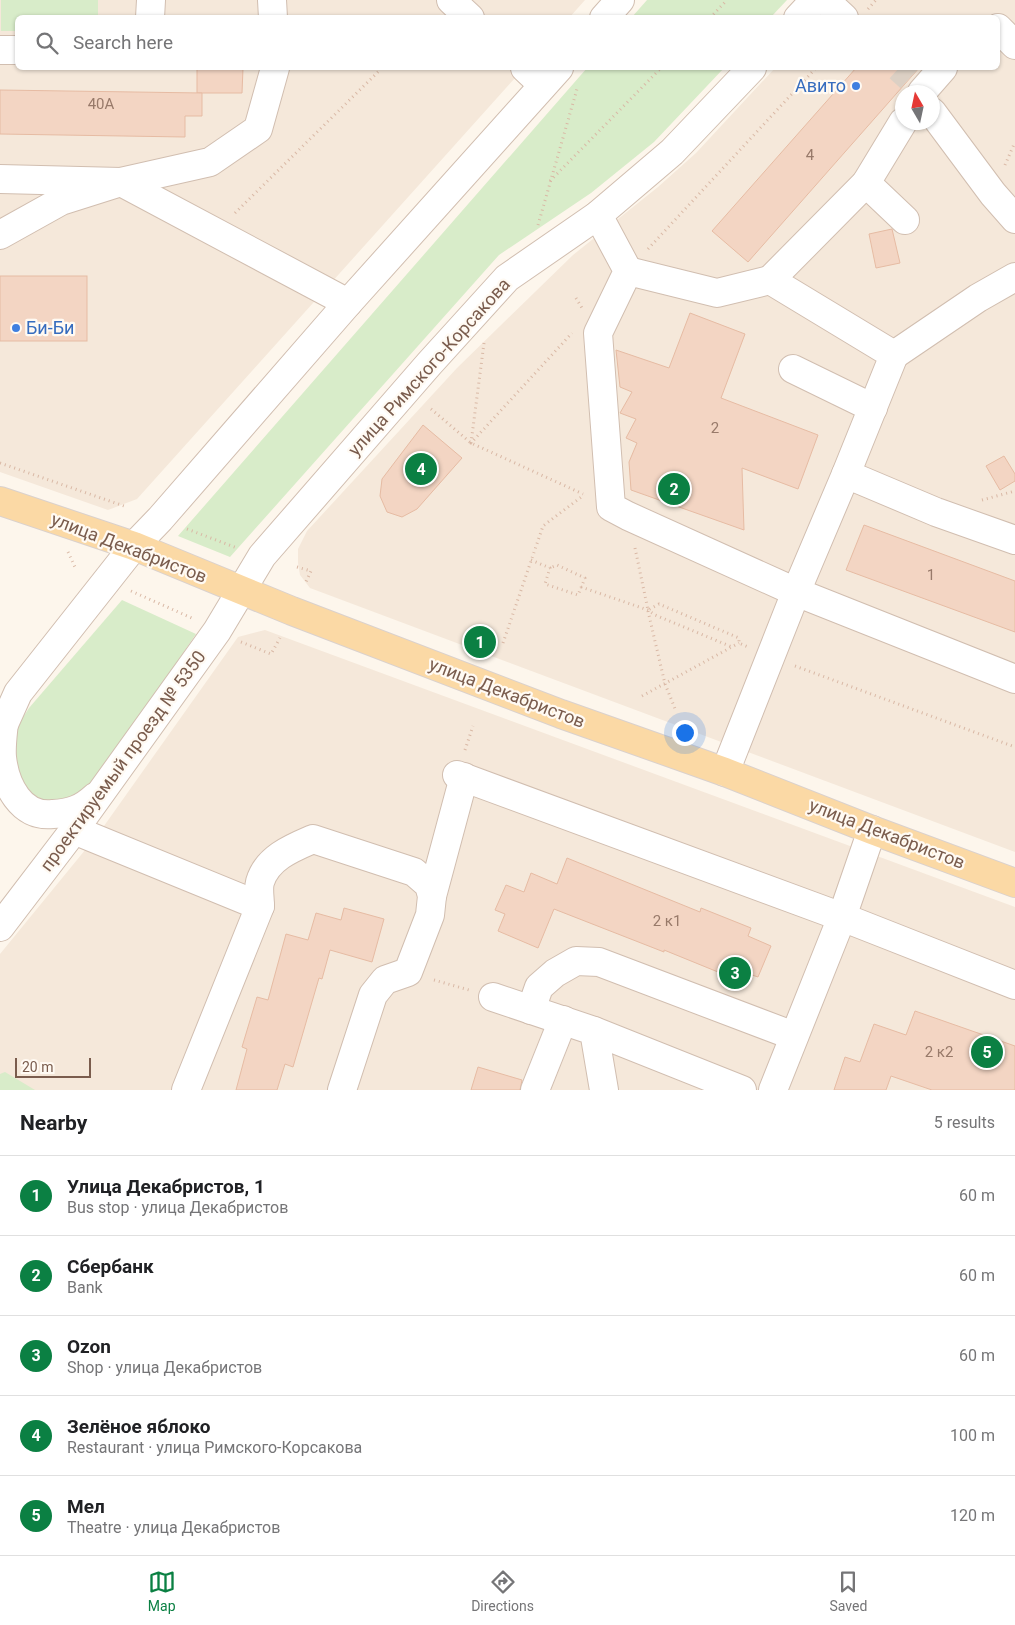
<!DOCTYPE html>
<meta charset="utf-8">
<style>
body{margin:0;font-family:Roboto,sans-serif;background:#f6f6f6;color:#202124}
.compass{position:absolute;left:895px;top:85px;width:45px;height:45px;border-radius:50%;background:#fff;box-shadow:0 1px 4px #0004;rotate:351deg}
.scale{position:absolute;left:15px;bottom:12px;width:76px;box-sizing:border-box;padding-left:5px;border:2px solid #7a5c4d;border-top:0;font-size:14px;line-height:18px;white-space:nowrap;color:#7a5c4d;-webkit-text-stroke:4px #fffaf3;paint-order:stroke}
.you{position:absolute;left:684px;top:732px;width:18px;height:18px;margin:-12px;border:4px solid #fff;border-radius:50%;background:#1a73e8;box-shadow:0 0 0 8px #1a73e833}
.badge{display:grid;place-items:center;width:32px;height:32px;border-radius:50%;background:#0b8043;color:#fff;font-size:16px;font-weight:700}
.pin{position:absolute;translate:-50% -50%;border:2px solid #fff;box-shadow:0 1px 5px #0006}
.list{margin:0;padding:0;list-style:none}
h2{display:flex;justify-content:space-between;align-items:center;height:65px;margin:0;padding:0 20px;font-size:21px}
h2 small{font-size:16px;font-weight:400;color:#757577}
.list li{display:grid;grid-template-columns:32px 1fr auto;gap:15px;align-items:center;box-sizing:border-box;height:80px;padding:0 20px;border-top:1px solid #e0e0e0}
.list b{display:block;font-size:19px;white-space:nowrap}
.list p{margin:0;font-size:16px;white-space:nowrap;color:#757577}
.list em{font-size:16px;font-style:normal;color:#757577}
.icon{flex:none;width:28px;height:28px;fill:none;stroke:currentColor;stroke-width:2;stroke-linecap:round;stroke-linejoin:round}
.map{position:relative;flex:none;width:1015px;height:1090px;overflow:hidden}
.search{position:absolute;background:#fff;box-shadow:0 1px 4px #0004;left:15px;right:15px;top:15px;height:55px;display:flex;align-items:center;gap:12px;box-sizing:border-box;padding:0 18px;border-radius:8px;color:#757577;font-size:19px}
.sheet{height:465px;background:#fff}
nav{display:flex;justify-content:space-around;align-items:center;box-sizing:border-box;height:70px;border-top:1px solid #e0e0e0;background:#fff;font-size:14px;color:#757577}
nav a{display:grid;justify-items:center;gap:2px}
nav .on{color:#0b8043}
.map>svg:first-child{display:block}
.residential{fill:#f5e8da;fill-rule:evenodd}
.green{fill:#d8ecc9}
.building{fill:#f3d5c3;stroke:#e6bba3}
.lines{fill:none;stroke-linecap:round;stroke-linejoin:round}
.minor-tunnel{stroke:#dcd0c4;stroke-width:28;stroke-dasharray:28 14;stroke-linecap:butt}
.minor-casing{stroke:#d1beb0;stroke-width:30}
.major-casing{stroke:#dad1cd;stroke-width:30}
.path{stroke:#d9b8a5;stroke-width:3;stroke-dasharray:1 4;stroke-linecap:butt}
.minor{stroke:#fff;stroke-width:28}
.major{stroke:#fbd9a5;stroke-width:28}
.shop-dot{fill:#3f7fe0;stroke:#fffaf3;stroke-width:2}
.labels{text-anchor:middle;stroke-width:4.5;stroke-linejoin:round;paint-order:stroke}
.number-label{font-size:15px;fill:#987a6a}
.shop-label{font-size:18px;fill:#366cbe;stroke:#fffaf3;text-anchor:end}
.street-label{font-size:18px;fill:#7a5c4d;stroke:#fffaf3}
</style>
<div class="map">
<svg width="1015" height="1090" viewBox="0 0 1015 1090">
<rect width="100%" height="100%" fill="#fdf6ec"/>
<g class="residential">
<path d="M0,0H585L569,18H18V68H524L137,499L108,510L0,472Z"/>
<path d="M838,0H1015V852L310,588L300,575L298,563V549L307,531L457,368L573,255L658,187L696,153L775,68H998V18L822,17ZM902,92H932V122H902Z"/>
<path d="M265,630L1015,907V1090H0V954L99,833L238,637Z"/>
</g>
<g class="green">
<path d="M1,0H98V17L18,18L17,31H1Z"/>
<path d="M647,0H787L771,17H632Z"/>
<path d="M587,68H724L654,142L591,193L499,255L230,557L178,536Z"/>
<path d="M122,600L196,634L87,794L40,805L17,782L13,742L18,725L29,708Z"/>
<path d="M5,1072L35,1090H0V1074Z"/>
</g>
<g class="building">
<path d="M197,68H243L242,93H197Z"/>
<path d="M856,68H919L748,262L712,231Z"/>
<path d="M0,90L202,93V116H185V137L0,134Z"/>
<path d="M892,229L900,263L876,268L869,234Z"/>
<rect x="0" y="276" width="87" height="65"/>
<path d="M690,313L745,334L721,398L818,435L798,489L742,468L744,530L631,490L629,462L637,443L626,438L636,419L620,413L632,392L620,387L616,350L669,368Z"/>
<path d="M423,425L462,458L417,509L402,517L387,512L380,496L382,479Z"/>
<path d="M1004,456L1015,474V481L1000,490L986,466Z"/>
<path d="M864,525L1015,581V632L846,570Z"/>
<path d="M567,858L700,912L701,908L751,928L748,936L771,946L758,977L749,974L745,983L664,950V952L554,909L538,948L498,931L505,914L495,910L506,885L524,892L531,873L557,884Z"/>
<path d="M344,908L384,919L372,962L330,950L322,979L319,978L293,1067L285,1064L277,1090H236L247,1049L242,1047L257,997L268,1000L286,934L308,940L316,913L341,920Z"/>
<path d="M915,1011L1015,1046V1090H932L891,1076L886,1090H834L845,1057L860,1062L874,1024L906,1035Z"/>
<path d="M478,1067L522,1080L520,1090H471Z"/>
</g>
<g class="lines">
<path class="minor-tunnel" d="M899,68L910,78"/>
<g class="minor-casing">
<g id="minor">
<path d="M272,0L273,18"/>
<path d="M451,0L470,18"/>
<path d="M825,0L844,18"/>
<path d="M150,18L151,0"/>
<path d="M604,18L620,0"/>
<path d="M798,18L815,0"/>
<path d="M998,28L1015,45"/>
<path d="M0,50H18"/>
<path d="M525,68L543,85"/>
<path d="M922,92L943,68"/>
<path d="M932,112L993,194L1015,219"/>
<path d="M0,179L121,182L348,303"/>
<path d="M866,183L905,220"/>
<path d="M598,215L628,271L598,333L611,507L628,516L796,592L1015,679"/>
<path d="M0,235L61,201L121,182L210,162L258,129L275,68"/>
<path d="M628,271L717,293L770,280"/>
<path d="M894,355L978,298L1015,277"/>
<path d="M793,369L873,408"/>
<path d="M846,474L894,355L770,280L866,183L903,122"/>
<path d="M4,722C3,733 1,746 2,757C5,785 21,818 53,814C71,813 82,809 95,797"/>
<path d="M0,733L18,693L134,546L160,519L348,303L559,68"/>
<path d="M725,772L796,592L846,474L936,512L1015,540"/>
<path d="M457,775L842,917L1015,985"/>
<path d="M74,830L260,906L186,1090"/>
<path d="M432,896L464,777"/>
<path d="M260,906C260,898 258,889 260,882C267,858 292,848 313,839L414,872L429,885L432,896L430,915L408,972L385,980L373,995L342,1090"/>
<path d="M0,927L74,830L217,631L262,556L429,364L507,278L598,215L672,152L752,68"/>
<path d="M493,997L594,1031L604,1090"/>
<path d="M531,1010L539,987L555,973L576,961L599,962L794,1036"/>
<path d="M594,1031L742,1090"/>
<path d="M535,1090L563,1020"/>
<path d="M773,1090L842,917L872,830"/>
</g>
</g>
<g class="major-casing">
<path id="major" d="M0,501L134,546L292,611L561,714L725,772L872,830L1015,883"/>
</g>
<g class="path">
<path d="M868,9L876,0"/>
<path d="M710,18L727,0"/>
<path d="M1005,165L1015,142"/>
<path d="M550,181L661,68"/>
<path d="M235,213L382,68"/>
<path d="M538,225L577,89"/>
<path d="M648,249L816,68"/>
<path d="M576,298L582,308"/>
<path d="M484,343L471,443L572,333"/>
<path d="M431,409L471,443L583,494"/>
<path d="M0,463L124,506"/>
<path d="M982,500L1015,491"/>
<path d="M187,529L237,548"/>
<path d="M635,548L648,610L659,604L739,638V643L748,647"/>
<path d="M68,552L75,567"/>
<path d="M531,560L550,568L545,584L578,595L585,578L557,565L550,568"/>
<path d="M297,567L311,571L305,584"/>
<path d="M581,587L648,610L655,615L732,647"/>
<path d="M131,591L194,619"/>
<path d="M648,611L665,684L676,711"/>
<path d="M241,642L271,654L280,638"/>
<path d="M503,643L543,526L584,495"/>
<path d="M795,666L1015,747"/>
<path d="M642,696L739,643"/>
<path d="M465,750L473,726"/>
<path d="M434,980L469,990"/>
</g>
<use href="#minor" class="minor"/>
<use href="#major" class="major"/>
</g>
<g class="shop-dot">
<circle cx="856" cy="86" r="5"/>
<circle cx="16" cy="328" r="5"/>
</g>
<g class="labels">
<g class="number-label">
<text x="101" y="109">40А</text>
<text x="810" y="160">4</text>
<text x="715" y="433">2</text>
<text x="931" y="580">1</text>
<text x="667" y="926">2 к1</text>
<text x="939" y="1057">2 к2</text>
</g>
<g class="shop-label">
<text x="846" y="92">Авито</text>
<text x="26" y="334" text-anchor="start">Би-Би</text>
</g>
<g class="street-label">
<text transform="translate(429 367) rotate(-48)" y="6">улица Римского-Корсакова</text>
<text transform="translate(129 548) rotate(21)" y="6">улица Декабристов</text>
<text transform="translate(507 693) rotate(21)" y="6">улица Декабристов</text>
<text transform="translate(123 761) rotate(-54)" y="6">проектируемый проезд № 5350</text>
<text transform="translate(887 834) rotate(21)" y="6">улица Декабристов</text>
</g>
</g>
</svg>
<svg class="compass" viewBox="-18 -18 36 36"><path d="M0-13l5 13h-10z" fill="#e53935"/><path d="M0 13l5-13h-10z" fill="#757577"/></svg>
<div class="scale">20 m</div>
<div class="you"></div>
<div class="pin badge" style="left:480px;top:642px">1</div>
<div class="pin badge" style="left:674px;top:489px">2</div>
<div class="pin badge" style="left:735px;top:973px">3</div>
<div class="pin badge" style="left:421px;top:469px">4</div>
<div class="pin badge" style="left:987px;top:1052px">5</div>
<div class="search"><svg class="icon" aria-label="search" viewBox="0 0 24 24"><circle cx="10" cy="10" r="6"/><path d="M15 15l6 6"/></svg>Search here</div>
</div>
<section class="sheet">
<h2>Nearby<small>5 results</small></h2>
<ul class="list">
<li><span class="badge">1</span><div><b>Улица Декабристов, 1</b><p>Bus stop · улица Декабристов</p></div><em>60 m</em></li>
<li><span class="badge">2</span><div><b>Сбербанк</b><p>Bank</p></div><em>60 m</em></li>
<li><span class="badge">3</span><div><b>Ozon</b><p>Shop · улица Декабристов</p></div><em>60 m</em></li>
<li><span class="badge">4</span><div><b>Зелёное яблоко</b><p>Restaurant · улица Римского-Корсакова</p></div><em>100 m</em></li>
<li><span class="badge">5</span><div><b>Мел</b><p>Theatre · улица Декабристов</p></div><em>120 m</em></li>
</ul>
</section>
<nav>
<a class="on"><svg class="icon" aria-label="map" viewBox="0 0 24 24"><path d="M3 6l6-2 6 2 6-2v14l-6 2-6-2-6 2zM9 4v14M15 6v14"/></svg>Map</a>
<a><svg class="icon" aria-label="directions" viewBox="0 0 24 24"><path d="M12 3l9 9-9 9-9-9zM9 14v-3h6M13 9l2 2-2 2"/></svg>Directions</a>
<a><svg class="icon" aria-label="saved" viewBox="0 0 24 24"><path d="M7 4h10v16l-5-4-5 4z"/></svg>Saved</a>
</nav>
